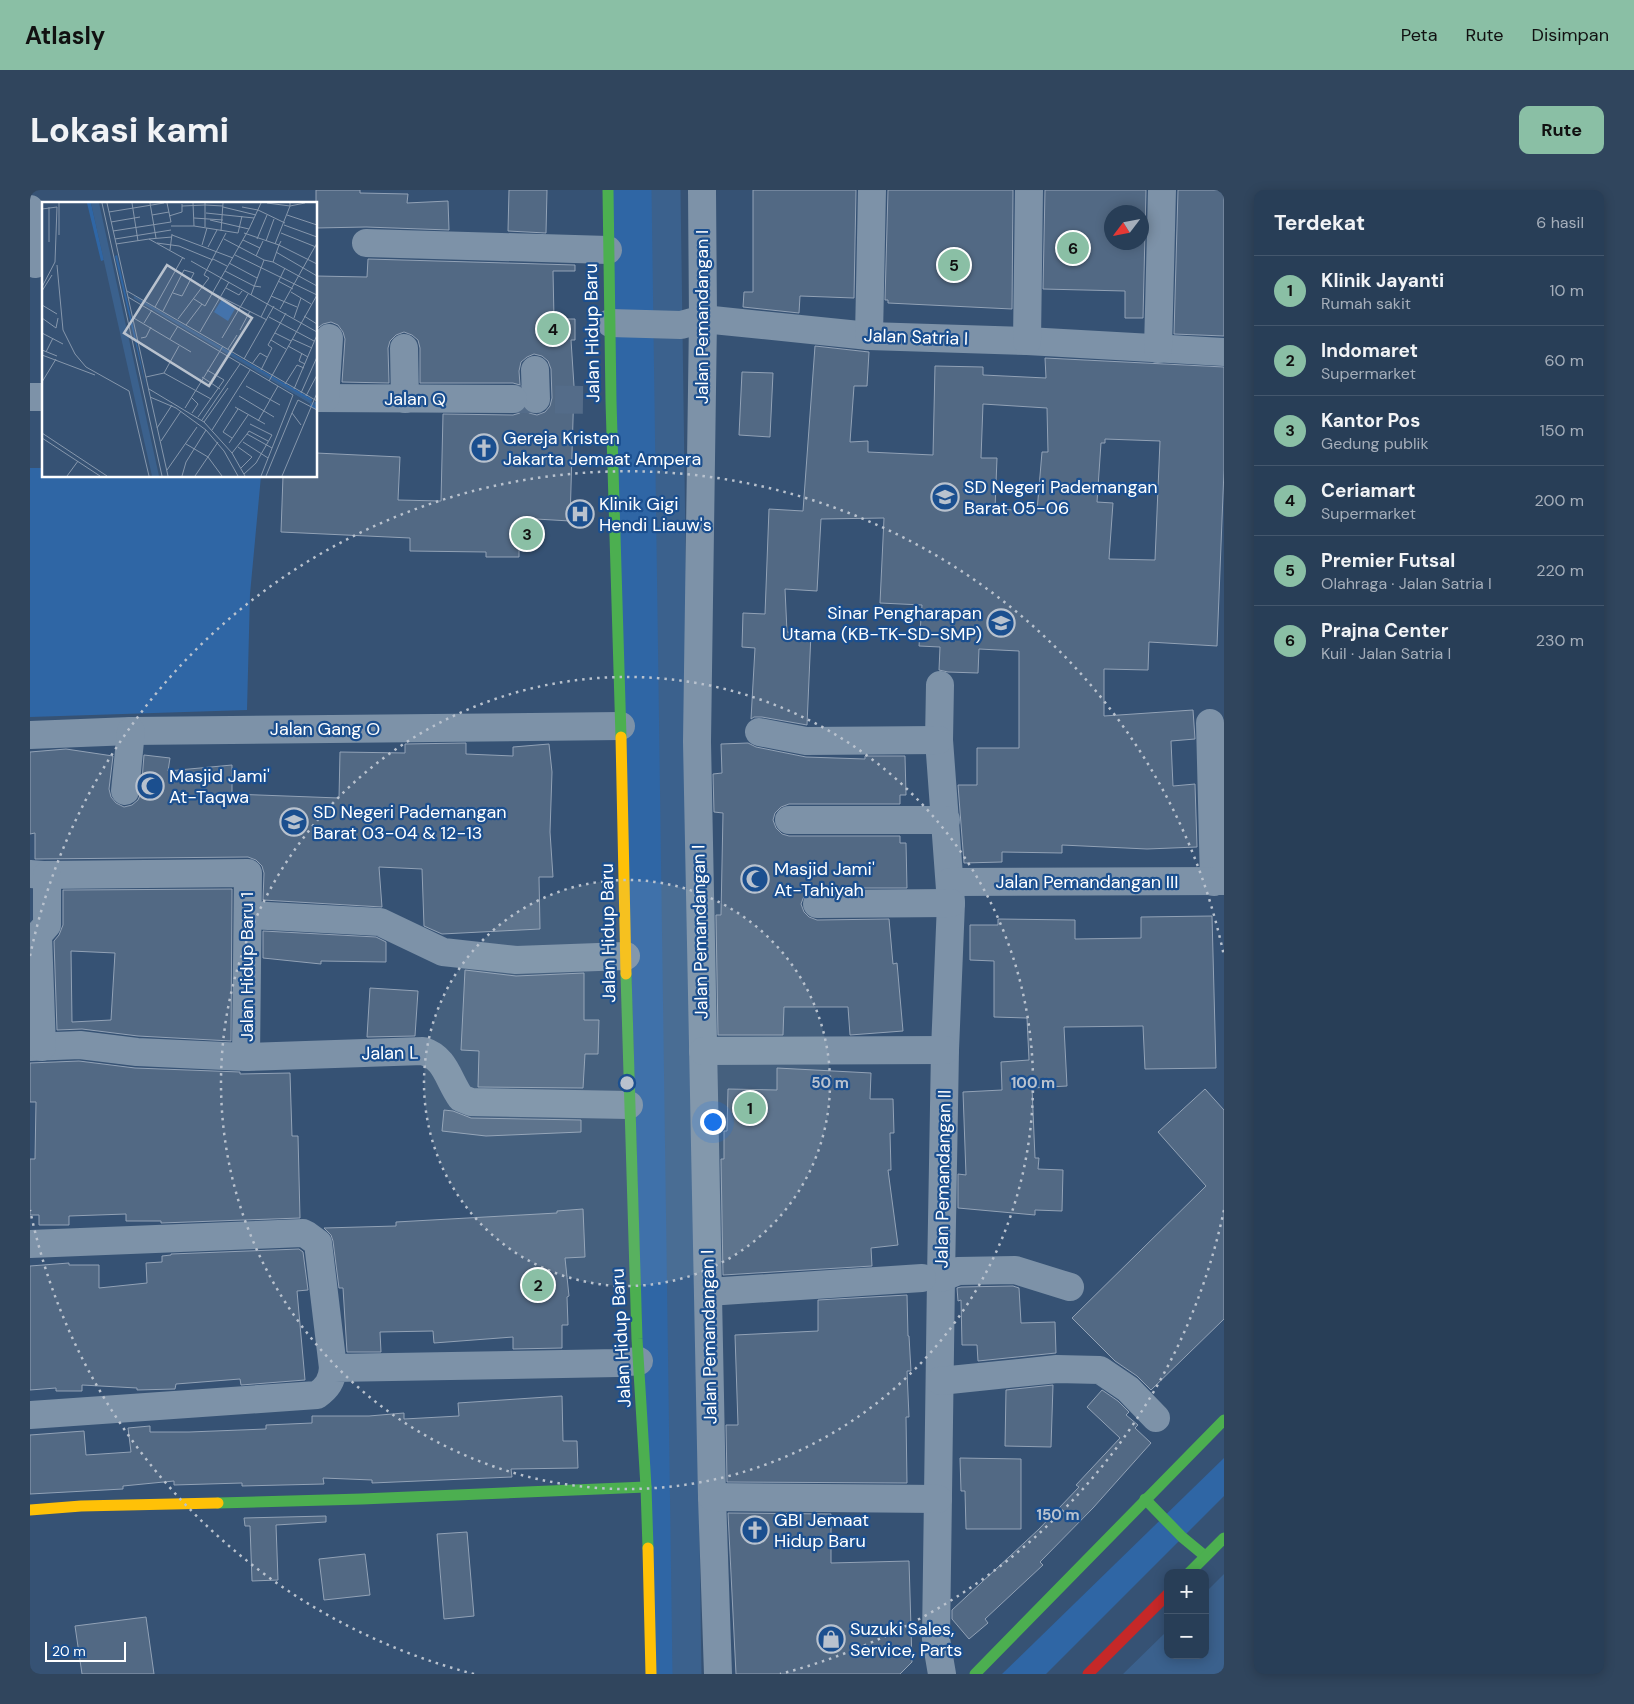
<!DOCTYPE html>
<html lang="id">
<meta charset="utf-8">
<style>
body{margin:0;font-family:"DM Sans",sans-serif;background:#30455d;color:#f1f3f6}
.controls{position:absolute;right:15px;bottom:15px;display:grid;overflow:hidden;border-radius:10px;box-shadow:0 2px 12px #0003}
.controls button{width:45px;height:45px;display:grid;place-items:center;padding:0;border:0;border-bottom:1px solid #44576d;background:#283e57;color:#f1f3f6;font:25px sans-serif}
.compass{position:absolute;left:1074px;top:15px;width:45px;height:45px;border-radius:50%;background:#283e57;box-shadow:0 2px 12px #0003;rotate:238deg}
.scale{position:absolute;left:15px;bottom:12px;width:81px;box-sizing:border-box;padding-left:5px;border:2px solid #fff;border-top:0;font-size:14px;line-height:18px;white-space:nowrap;color:#fff;-webkit-text-stroke:4px #1b4f8f;paint-order:stroke}
.you{position:absolute;left:682px;top:931px;width:18px;height:18px;margin:-12px;border:4px solid #fff;border-radius:50%;background:#1a73e8;box-shadow:0 0 0 8px #1a73e833}
.badge{display:grid;place-items:center;width:32px;height:32px;border-radius:50%;background:#8abfa5;color:#111;font-size:16px;font-weight:700}
.pin{position:absolute;translate:-50% -50%;border:2px solid #fff;box-shadow:0 1px 5px #0006}
.list{margin:0;padding:0;list-style:none}
h2{display:flex;justify-content:space-between;align-items:center;height:65px;margin:0;padding:0 20px;font-size:21px}
h2 small{font-size:16px;font-weight:400;color:#a5aeba}
.list li{display:grid;grid-template-columns:32px 1fr auto;gap:15px;align-items:center;box-sizing:border-box;height:70px;padding:0 20px;border-top:1px solid #44576d}
.list b{display:block;font-size:19px;white-space:nowrap}
.list p{margin:0;font-size:16px;white-space:nowrap;color:#a5aeba}
.list em{font-size:16px;font-style:normal;color:#a5aeba}
.map{position:relative;flex:none;width:1194px;height:1484px;overflow:hidden;border-radius:10px}
header{display:flex;align-items:center;gap:30px;box-sizing:border-box;height:70px;padding:0 25px;background:#8abfa5;color:#111}
header strong{font-size:24px}
nav{display:flex;gap:28px;margin-inline-start:auto;font-size:18px}
.intro{display:flex;align-items:center;justify-content:space-between;box-sizing:border-box;height:120px;padding:0 30px}
h1{margin:0;font-size:35px}
.button{padding:12px 22px;border-radius:10px;background:#8abfa5;color:#111;font-size:18px;font-weight:700}
main{display:flex;gap:30px;padding:0 30px}
aside{flex:1;background:#283e57;border-radius:10px;box-shadow:0 2px 12px #0003}
.map>svg:first-child{display:block}
.green{fill:#2f66a5}
.water{fill:#3b618d}
.lines{fill:none;stroke-linecap:round;stroke-linejoin:round}
.canal{stroke:#3b618d;stroke-width:29}
.building{fill:#526984;stroke:#92a2b6;fill-rule:evenodd}
.street-tunnel{stroke:#546c89;stroke-width:28;stroke-dasharray:28 14;stroke-linecap:butt}
.street{stroke:#7d92a8;stroke-width:28}
.fast{stroke:#4caf50;stroke-width:11}
.slow{stroke:#ffc107;stroke-width:11}
.jam{stroke:#c62828;stroke-width:11}
.ring{fill:none;stroke:#b9c2ce;stroke-width:2.5;stroke-dasharray:2.5 5}
.labels{text-anchor:middle;stroke-width:4.5;stroke-linejoin:round;paint-order:stroke}
.street-label{font-size:18px;fill:#fff;stroke:#1b4f8f}
.poi-label{font-size:18px;fill:#fff;stroke:#1b4f8f;text-anchor:start}
.inset-river{fill:none;stroke:#3b618d;stroke-width:2.5}
.inset-road{fill:none;stroke:#8697ac;stroke-width:1}
.view{fill:#b9c2ce;fill-opacity:0.15;stroke:#b9c2ce;stroke-width:2.5}
.inset-edge{fill:none;stroke:#fff;stroke-width:2.5}
.centre{fill:#b9c2ce;stroke:#1b4f8f;stroke-width:2.5}
.ring-label{font-size:15px;text-anchor:middle;font-weight:bold;fill:#b9c2ce;stroke:#1b4f8f;stroke-width:4.5;stroke-linejoin:round;paint-order:stroke}
</style>
<header>
<strong>Atlasly</strong>
<nav><a>Peta</a><a>Rute</a><a>Disimpan</a></nav>
</header>
<div class="intro"><h1>Lokasi kami</h1><a class="button">Rute</a></div>
<main>
<div class="map">
<svg width="1194" height="1484" viewBox="0 0 1194 1484">
<rect width="100%" height="100%" fill="#365274"/>
<g class="green">
<path d="M578,0H636L640,137L645,670L658,1484H622Z"/>
<path d="M0,278H14V286H231L220,404L217,520L0,527Z"/>
<path d="M1194,1268V1306L1016,1484H972Z"/>
</g>
<path class="water" d="M1194,1384V1484H1093L1138,1440V1465H1175V1403Z"/>
<g class="lines">
<path class="canal" d="M636,0L657,1484"/>
</g>
<g class="building">
<path d="M286,0H330V3L378,4L377,13L418,11L419,40L336,37L286,38Z"/>
<path d="M479,0H517L516,43L478,41Z"/>
<path d="M723,0H826L824,108L770,106L769,123L713,117L714,102H723Z"/>
<path d="M858,0H983L982,119L858,113V110H855Z"/>
<path d="M1015,0H1116L1113,128H1095V101L1013,99ZM1082,22H1112V52H1082Z"/>
<path d="M1148,0H1194V146L1144,144Z"/>
<path d="M338,69L545,75V81H523L524,129H545V150H541L544,196L540,331L506,329L504,331V354H489V367H456V362L380,361V348L251,342L253,286H286V263L370,267L368,310L411,311L413,224L483,225L490,223L494,219L499,223L507,225L515,222L520,216L522,208L521,179L518,171L512,166L504,164L497,167L491,172L489,181L490,195L483,193H390V158L388,150L382,145L374,142L366,145L360,151L358,158L359,193L312,192L315,149L313,142L308,135L301,132L293,134L286,139V86L337,87Z"/>
<path d="M785,156L839,162L837,196H824L820,252L838,251V262L903,265L905,176L953,177V185L1016,188L1015,168L1194,177V280L1187,456L1119,452L1118,480L1074,479V526L1163,520L1165,549L1141,551L1143,596L1165,594L1167,657L1117,659L1032,655V663L972,662V672L934,673L928,595H947V558H989V461L949,459L948,483L918,482L909,480L910,457L889,456L892,415L850,413L854,328L791,329L787,401L755,399L757,442L781,443L777,535L732,527H724L721,529L725,458L712,457L713,423L735,424L739,319L773,321ZM953,214L1017,218L1018,262H1012L1007,321L965,319L967,268H951ZM1075,249L1130,251L1125,370L1079,369L1083,313L1067,312L1071,253H1075Z"/>
<path d="M712,182L743,183L740,247L709,245Z"/>
<path d="M436,553V564L483,566V557L519,554L522,582L520,642L523,687H509L510,739L412,744L394,736L392,679L349,677L352,717L233,710L234,683L232,676L226,670L218,667L5,669V643L0,644V562L36,559L83,566L79,599L81,607L86,613L94,617L102,615L108,610L111,603L114,565L140,568L138,581L202,575V604L309,608L310,562L375,563V554Z"/>
<path d="M718,553L726,557L776,567L835,569V566H875L876,605H870V614H759L751,617L745,623L743,630L746,638L752,644L759,646H870V653H876L877,698H786L779,701L774,706L771,714L774,722L779,727L787,730L859,729L863,774L867,773L873,841L820,845L818,817H754L753,845H688L686,725H691L693,623L684,622L683,584L692,583L691,554Z"/>
<path d="M202,699L201,851L108,846L52,839L27,840L24,751L29,745L33,735V700ZM41,761L85,763L81,830L42,832Z"/>
<path d="M1182,726L1186,878L1115,879L1113,836L1034,837L1037,896L1002,898L1005,968H1009L1008,979L1033,980L1032,1021L1005,1020V1025L928,1018V984L936,985L933,902L972,900L971,872L999,870L997,828L964,827V771L940,770V735H968V729L1045,730V749L1111,748V727Z"/>
<path d="M233,741L346,747L356,752V772L291,771V774L233,768Z"/>
<path d="M435,780L486,786L554,783V830H569L568,864H555L553,898L448,897L449,861L431,860Z"/>
<path d="M340,798L388,801L385,846L337,847Z"/>
<path d="M49,871L105,878L210,882V884L260,883L262,946H268L270,1028L131,1033V1031H96V1024L39,1026V1035H9V1025H0V969H5L6,912H0V873Z"/>
<path d="M747,878L841,883L840,909H863L864,943H860L861,980H858L868,1055L841,1058L842,1076L693,1085L691,969H694V941H697L698,899L747,900Z"/>
<path d="M1175,899L1194,920V1129L1121,1200L1107,1186L1085,1171L1042,1128L1176,996L1128,942Z"/>
<path d="M414,920L423,921L441,928L551,930V942L456,946L412,941Z"/>
<path d="M553,1019L555,1067L535,1068L539,1106L537,1107L538,1135H532V1158L483,1159V1147L404,1153L403,1141L350,1142L351,1162H317L313,1098H309L303,1051L301,1045L294,1038L366,1036V1032L527,1023V1021Z"/>
<path d="M269,1059L273,1062L278,1100L267,1101L275,1190L211,1195L210,1189L146,1194L145,1199L107,1200V1198L52,1195V1201H26V1198L0,1200V1076L39,1073V1075H69V1098L117,1093L116,1073L132,1072V1066L141,1065V1064Z"/>
<path d="M983,1096L989,1098L991,1133L1025,1132L1026,1163L948,1171L947,1155H932L931,1110L928,1111L927,1098L931,1097Z"/>
<path d="M877,1105L878,1146H879L881,1181H877L879,1227H876L877,1293L697,1292L696,1235H708L705,1145L788,1141V1110Z"/>
<path d="M1023,1195L1021,1257L975,1256L976,1200Z"/>
<path d="M1072,1200L1088,1211L1099,1222L1096,1225L1108,1235L1105,1238L1121,1253L1063,1318L1010,1372L1013,1375L955,1429L958,1433L939,1449L922,1429V1420L1009,1339L1049,1297L1046,1295L1090,1248L1057,1217Z"/>
<path d="M532,1206L533,1251H547L548,1278L481,1279L482,1287L342,1293V1290L293,1288L294,1294L212,1296V1293L144,1295V1291L93,1296V1299L0,1304V1245L54,1241L56,1265L101,1262L98,1238L120,1236V1242H159L236,1239V1235L282,1233V1226H339L374,1223V1229L429,1226L428,1213Z"/>
<path d="M930,1268L991,1269V1339H936L935,1301H931Z"/>
<path d="M698,1323L801,1324V1373L879,1371L882,1472L870,1484H706Z"/>
<path d="M296,1326V1332L246,1335L248,1390L222,1391L220,1336H215L214,1328Z"/>
<path d="M437,1342L444,1426L414,1429L407,1344Z"/>
<path d="M335,1364L340,1405L294,1410L289,1369Z"/>
<path d="M116,1427L124,1484H52L45,1436Z"/>
</g>
<g class="lines">
<path class="street-tunnel" d="M483,209L563,210"/>
<g class="street">
<path d="M672,0L673,129L667,552L682,1307L688,1484"/>
<path d="M0,19L5,74"/>
<path d="M336,53L578,60"/>
<path d="M580,133L651,135L673,129L839,146L997,151L1194,162"/>
<path d="M839,146L842,0"/>
<path d="M997,151L999,0"/>
<path d="M374,158L375,209"/>
<path d="M1128,159L1132,0"/>
<path d="M505,180L506,209"/>
<path d="M0,207H14"/>
<path d="M286,208L483,209"/>
<path d="M295,208L299,148"/>
<path d="M910,495L909,550L921,713L915,860L911,1088L906,1449L912,1484"/>
<path d="M1180,533L1184,692"/>
<path d="M729,542L776,551L909,550"/>
<path d="M0,545L101,541L591,536"/>
<path d="M95,601L101,541"/>
<path d="M759,630H916"/>
<path d="M0,684L13,685L218,683L216,867"/>
<path d="M920,692L1194,691"/>
<path d="M787,714L921,713"/>
<path d="M218,725L350,732L413,762L486,770L596,766"/>
<path d="M0,857L50,855L107,862L216,867L393,861C416,868 418,890 431,908L441,912L599,915"/>
<path d="M12,857L8,745L17,735V685"/>
<path d="M673,861L915,860"/>
<path d="M0,1054L273,1043L277,1045L288,1053L303,1178"/>
<path d="M911,1088L928,1081L985,1080L1040,1097"/>
<path d="M678,1102L892,1088"/>
<path d="M910,1191L1027,1179L1070,1180L1098,1199L1126,1228"/>
<path d="M0,1225L287,1205C297,1198 302,1191 303,1178L588,1173L609,1171"/>
<path d="M682,1307L908,1309"/>
</g>
<g class="fast">
<path d="M578,0L581,211L591,547"/>
<path d="M596,784L607,1149L616,1297L618,1358"/>
<path d="M1115,1309L1152,1347L1175,1366"/>
<path d="M188,1313L332,1309L616,1297"/>
<path d="M1159,1383L1194,1348"/>
<path d="M945,1484L1194,1230"/>
</g>
<g class="slow">
<path d="M591,547L596,784"/>
<path d="M0,1320L51,1316L188,1313"/>
<path d="M618,1358L621,1484"/>
</g>
<path class="jam" d="M1058,1484L1138,1404"/>
</g>
<circle cx="597" cy="893" r="203" fill="#b9c2ce" fill-opacity=".12"/>
<g class="ring">
<circle cx="597" cy="893" r="203"/>
<circle cx="597" cy="893" r="406"/>
<path d="M1194 1020A610 610 0 0 1 750 1484M444 1484A610 610 0 0 1 0 1020M0 766A610 610 0 0 1 1194 766"/>
</g>
<defs>
<g id="church-ring" transform="scale(1.4375)"><circle r="9.5" fill="#1b4f8f" stroke="#b9c2ce" stroke-width="1.5"/><path d="M-1.2-6h2.4v3.5h3.3v2.4h-3.3V6h-2.4V-.1h-3.3v-2.4h3.3Z" fill="#b9c2ce"/></g>
<g id="school-ring" transform="scale(1.4375)"><circle r="9.5" fill="#1b4f8f" stroke="#b9c2ce" stroke-width="1.5"/><path d="M0-5L7-2L0 1L-7-2ZM-4 1L0 2.5L4 1V4Q0 6-4 4Z" fill="#b9c2ce"/></g>
<g id="hospital-ring" transform="scale(1.4375)"><circle r="9.5" fill="#1b4f8f" stroke="#b9c2ce" stroke-width="1.5"/><path d="M-5-5h3v3.5h4V-5h3V5h-3V1.5h-4V5h-3Z" fill="#b9c2ce"/></g>
<g id="mosque-ring" transform="scale(1.4375)"><circle r="9.5" fill="#1b4f8f" stroke="#b9c2ce" stroke-width="1.5"/><path d="M3.5-4.9A6 6 0 1 0 3.5 4.9A5 5 0 1 1 3.5-4.9Z" fill="#b9c2ce"/></g>
<g id="shop-ring" transform="scale(1.4375)"><circle r="9.5" fill="#1b4f8f" stroke="#b9c2ce" stroke-width="1.5"/><path d="M-5-2.5h2.3a2.7 3.5 0 0 1 5.4 0H5L5.5 6h-11ZM-1.5-2.5h3a1.5 2.3 0 0 0-3 0Z" fill="#b9c2ce"/></g>
</defs>
<g fill-rule="evenodd">
<use href="#church-ring" x="454" y="258"/>
<use href="#school-ring" x="915" y="307"/>
<use href="#hospital-ring" x="550" y="324"/>
<use href="#school-ring" x="971" y="433"/>
<use href="#mosque-ring" x="120" y="596"/>
<use href="#school-ring" x="264" y="632"/>
<use href="#mosque-ring" x="725" y="689"/>
<use href="#church-ring" x="725" y="1340"/>
<use href="#shop-ring" x="801" y="1449"/>
</g>
<g class="labels">
<g class="street-label">
<text transform="translate(672 127) rotate(-90)" y="6">Jalan Pemandangan I</text>
<text transform="translate(562 143) rotate(-91)" y="6">Jalan Hidup Baru</text>
<text transform="translate(886 147) rotate(2)" y="6">Jalan Satria I</text>
<text x="385" y="215">Jalan Q</text>
<text x="295" y="545">Jalan Gang O</text>
<text x="1057" y="698">Jalan Pemandangan III</text>
<text transform="translate(670 742) rotate(-91)" y="6">Jalan Pemandangan I</text>
<text transform="translate(578 743) rotate(-91)" y="6">Jalan Hidup Baru</text>
<text transform="translate(217 777) rotate(-90)" y="6">Jalan Hidup Baru 1</text>
<text transform="translate(360 863) rotate(-1)" y="6">Jalan L</text>
<text transform="translate(913 989) rotate(-89)" y="6">Jalan Pemandangan II</text>
<text transform="translate(679 1147) rotate(-91)" y="6">Jalan Pemandangan I</text>
<text transform="translate(591 1148) rotate(-93)" y="6">Jalan Hidup Baru</text>
</g>
<g class="poi-label">
<text x="473" y="254">Gereja Kristen<tspan x="473" dy="21">Jakarta Jemaat Ampera</tspan></text>
<text x="934" y="303">SD Negeri Pademangan<tspan x="934" dy="21">Barat 05-06</tspan></text>
<text x="569" y="320">Klinik Gigi<tspan x="569" dy="21">Hendi Liauw's</tspan></text>
<text x="952" y="429" text-anchor="end">Sinar Pengharapan<tspan x="952" dy="21">Utama (KB-TK-SD-SMP)</tspan></text>
<text x="139" y="592">Masjid Jami'<tspan x="139" dy="21">At-Taqwa</tspan></text>
<text x="283" y="628">SD Negeri Pademangan<tspan x="283" dy="21">Barat 03-04 &amp; 12-13</tspan></text>
<text x="744" y="685">Masjid Jami'<tspan x="744" dy="21">At-Tahiyah</tspan></text>
<text x="744" y="1336">GBI Jemaat<tspan x="744" dy="21">Hidup Baru</tspan></text>
<text x="820" y="1445">Suzuki Sales,<tspan x="820" dy="21">Service, Parts</tspan></text>
</g>
</g>
<g transform="translate(12 12)">
<rect width="275" height="275" fill="#365274"/>
<path d="M45,1H49L62,58L59,59ZM75,53L93,133L105,190L73,54ZM85,91L270,197L269,201L275,200V208L268,204V201ZM180,97L194,105L186,119L172,110Z" fill="#2f66a5"/>
<path d="M49,1H57L117,274H110Z" fill="#3b618d"/>
<path class="inset-river" d="M92,95L275,204"/>
<path class="inset-road" d="M60,1L120,274M65,1L126,274M90,1L96,39M108,1L114,36M125,1L129,20M151,1L152,24M163,1V25M225,1L248,4V1M163,3L181,4M140,4L163,3M7,5V40M181,5L214,13M200,5L216,8L243,21M0,7L15,5L13,60L0,85M67,10L122,1M164,11L212,16M110,13L127,10M245,13L275,23M127,14L140,10V2M152,16L181,18M168,18L207,27M69,20L98,15M242,23L275,35M129,24H152L196,31M71,29L129,20M179,29L181,1M196,31L200,14M202,31L237,43L231,60L275,84M239,31L274,45M17,33V1M130,33L191,56M73,37L129,28M107,37L130,35M182,37L222,58M215,37L225,13M201,38L218,46M224,39L232,17M239,39L237,43L275,62M115,41L137,44L171,58M74,42L107,37L143,57M233,42L248,4L263,1M160,43L165,26M166,45L175,28M128,48L130,32M234,50L275,74M193,53L275,93M214,54L221,39M171,57L185,64M149,59L275,130M187,61L215,76M15,63L21,128L33,152L44,165L87,189L107,274M183,69L212,84L219,85M236,79L251,87M184,86L197,93L200,89M0,89L10,73M85,89L275,199M249,90L269,102M171,91L225,118M209,93L222,58L231,60M229,94L255,105M86,95L251,193L219,274M152,97L163,104L207,27L219,1M0,103L15,112M113,105L141,55M238,107L275,41M121,109L142,68L152,71L140,94L131,91M262,114L275,122M90,115L149,150M219,115L243,66M227,115L272,139M0,116L14,126L16,116M252,116L259,96M136,117L167,76L162,73L184,31M102,121L110,108M144,123L160,102M198,128L208,109M158,130L187,80M0,131L21,142M233,131L249,139M99,136L104,135L109,125M180,136L206,92M128,137L136,124M250,137L270,146M229,138L244,147M246,144L266,155M186,147L195,133M0,148L15,154M4,150L11,136M260,151L257,159L263,162M0,153L53,173M202,157L232,104M210,162L218,151L225,155M219,168L230,146L226,143L244,111M122,171L137,144M104,175L122,171L169,197M160,175L178,187M227,179L275,93M0,180L14,157M243,182L255,163L262,166M204,184L238,203M107,187L162,220L190,251L203,274M252,187L275,133M259,191L275,155M197,194L232,215M264,194L275,173M108,195L134,206L164,228L182,249L196,274M149,195L156,202L150,211M193,205L223,222M143,206L181,144M250,211L256,198L275,208M156,215L182,178L165,168M160,218L198,162M216,219L236,184M162,220L186,186M208,222L230,233M115,226L130,203M170,228L208,168M0,231L65,274M205,232L207,229L226,239M0,236L58,274M190,236L181,230L196,207M119,239L139,209M201,240L226,256M187,241L206,213M144,242L166,255L180,274M196,245L210,255L199,266M190,251L205,232L230,246M125,268L155,225M202,272L214,261L230,233M25,274L36,259M140,274L144,260L164,228M153,274L176,240M224,274L250,211L259,223M240,274L275,191"/>
<path class="view" d="M125,63L210,116L167,184L82,131Z"/>
<rect width="275" height="275" class="inset-edge"/>
</g>
<circle cx="597" cy="893" r="8" class="centre"/>
<g class="ring-label">
<text x="800" y="898">50 m</text>
<text x="1003" y="898">100 m</text>
<text x="1028" y="1330">150 m</text>
</g>
</svg>
<div class="controls">
<button>+</button>
<button>−</button>
</div>
<svg class="compass" viewBox="-18 -18 36 36"><path d="M0-13l5 13h-10z" fill="#e53935"/><path d="M0 13l5-13h-10z" fill="#a5aeba"/></svg>
<div class="scale">20 m</div>
<div class="you"></div>
<div class="pin badge" style="left:720px;top:918px">1</div>
<div class="pin badge" style="left:508px;top:1095px">2</div>
<div class="pin badge" style="left:497px;top:344px">3</div>
<div class="pin badge" style="left:523px;top:139px">4</div>
<div class="pin badge" style="left:924px;top:75px">5</div>
<div class="pin badge" style="left:1043px;top:58px">6</div>
</div>
<aside>
<h2>Terdekat<small>6 hasil</small></h2>
<ul class="list">
<li><span class="badge">1</span><div><b>Klinik Jayanti</b><p>Rumah sakit</p></div><em>10 m</em></li>
<li><span class="badge">2</span><div><b>Indomaret</b><p>Supermarket</p></div><em>60 m</em></li>
<li><span class="badge">3</span><div><b>Kantor Pos</b><p>Gedung publik</p></div><em>150 m</em></li>
<li><span class="badge">4</span><div><b>Ceriamart</b><p>Supermarket</p></div><em>200 m</em></li>
<li><span class="badge">5</span><div><b>Premier Futsal</b><p>Olahraga · Jalan Satria I</p></div><em>220 m</em></li>
<li><span class="badge">6</span><div><b>Prajna Center</b><p>Kuil · Jalan Satria I</p></div><em>230 m</em></li>
</ul>
</aside>
</main>
